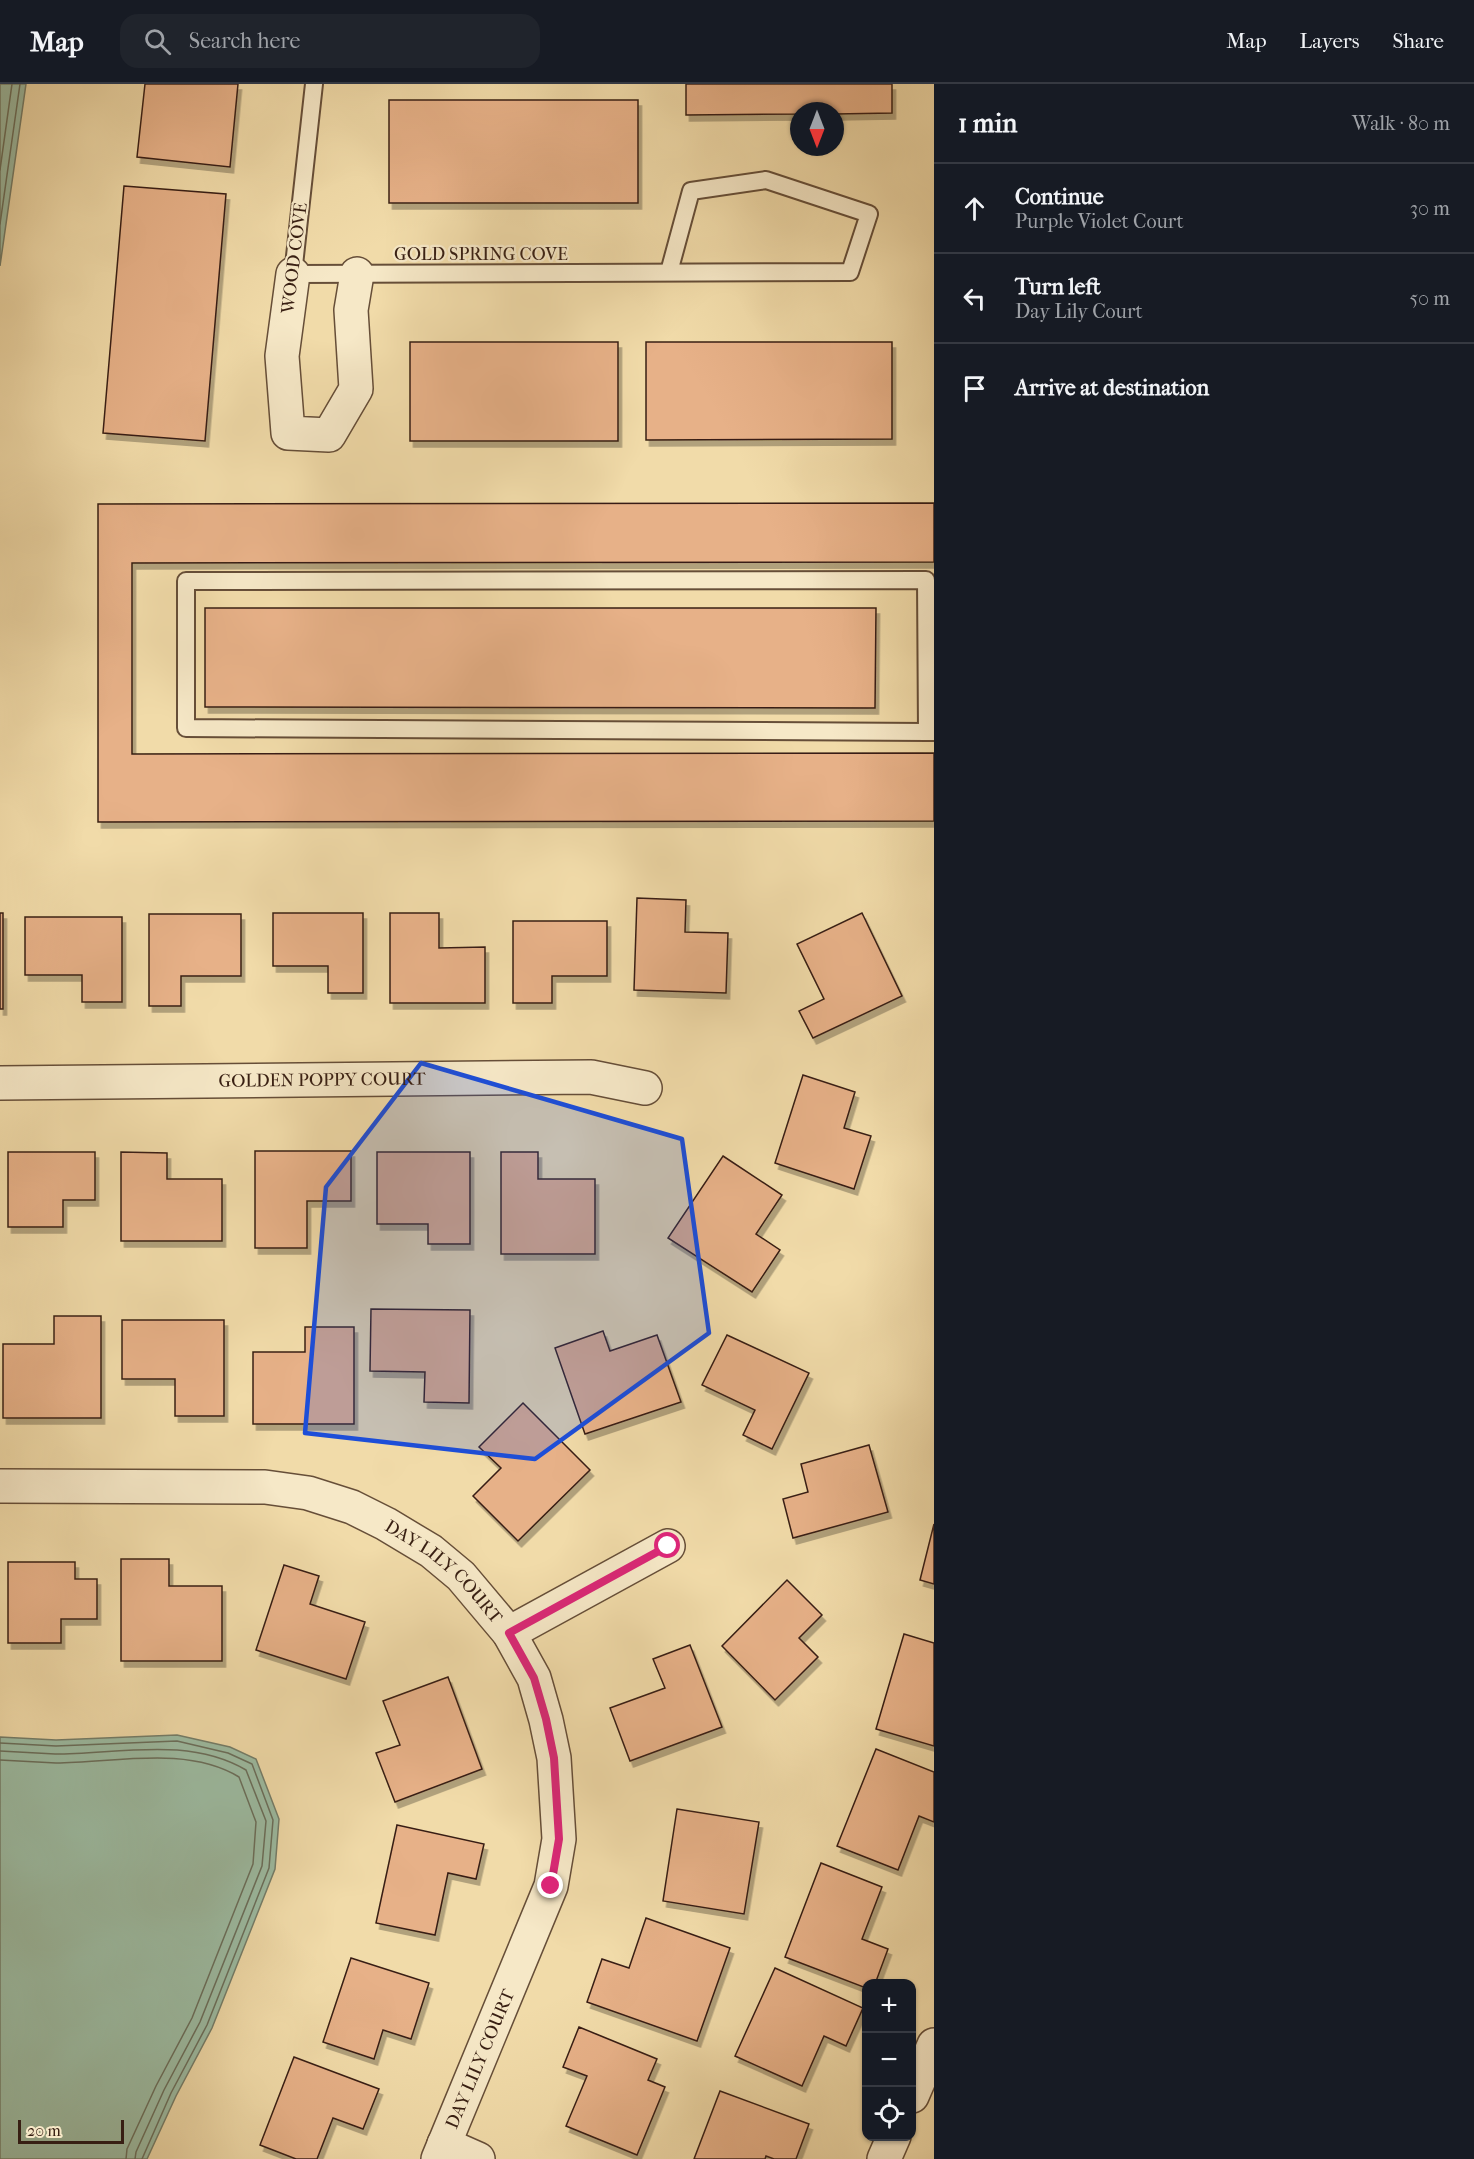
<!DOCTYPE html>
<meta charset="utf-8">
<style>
body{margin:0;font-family:"IM FELL French Canon",serif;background:#20242c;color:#f1f3f6}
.controls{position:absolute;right:18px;bottom:18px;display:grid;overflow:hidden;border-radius:12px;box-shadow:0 2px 4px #0004}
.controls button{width:54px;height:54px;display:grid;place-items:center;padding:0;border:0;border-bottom:2px solid #363941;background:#171b24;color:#f1f3f6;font:30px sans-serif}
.compass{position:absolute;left:790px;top:18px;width:54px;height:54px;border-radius:50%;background:#171b24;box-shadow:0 2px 4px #0004;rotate:180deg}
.scale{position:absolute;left:18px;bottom:15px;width:106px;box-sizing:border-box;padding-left:6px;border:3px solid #381f13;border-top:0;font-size:16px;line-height:21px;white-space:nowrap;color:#381f13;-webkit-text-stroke:4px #f6e8c7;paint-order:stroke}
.stop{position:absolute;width:18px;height:18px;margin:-14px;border:4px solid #db2777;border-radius:50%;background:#fff}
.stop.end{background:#db2777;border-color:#fff;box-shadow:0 2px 6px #0008}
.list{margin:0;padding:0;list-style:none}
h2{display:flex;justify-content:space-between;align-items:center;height:78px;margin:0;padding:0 24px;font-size:26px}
h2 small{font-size:20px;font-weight:400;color:#9ea1a6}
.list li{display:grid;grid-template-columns:39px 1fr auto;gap:18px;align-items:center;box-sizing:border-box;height:90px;padding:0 24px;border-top:2px solid #363941}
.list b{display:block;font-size:22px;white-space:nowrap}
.list p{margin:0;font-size:20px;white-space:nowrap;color:#9ea1a6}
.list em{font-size:20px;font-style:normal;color:#9ea1a6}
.icon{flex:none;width:33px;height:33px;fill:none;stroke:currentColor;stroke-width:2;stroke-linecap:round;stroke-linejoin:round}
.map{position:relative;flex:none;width:934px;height:2075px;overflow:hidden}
header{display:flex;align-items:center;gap:36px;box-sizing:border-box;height:84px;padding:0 30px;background:#171b24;border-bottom:2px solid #363941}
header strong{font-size:28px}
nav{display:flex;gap:33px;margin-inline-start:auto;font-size:21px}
.search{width:420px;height:54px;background:#20242c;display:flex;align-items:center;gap:15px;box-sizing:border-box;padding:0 21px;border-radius:18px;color:#9ea1a6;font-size:22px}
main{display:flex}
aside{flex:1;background:#171b24}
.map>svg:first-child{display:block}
.water{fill:#9cbca3;stroke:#747d69;stroke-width:1.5}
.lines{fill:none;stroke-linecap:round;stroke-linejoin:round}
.shore{stroke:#6a6e5b;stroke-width:1.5}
.building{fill:#e7b188;stroke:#381f13;stroke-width:1.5;filter:url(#shadow)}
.service-casing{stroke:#664e38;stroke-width:20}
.minor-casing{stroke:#664e38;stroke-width:36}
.service{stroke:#f6e8c7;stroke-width:16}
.minor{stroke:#f6e8c7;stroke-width:33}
.route{stroke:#db2777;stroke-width:8}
.marked{fill:#1d4ed8;fill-opacity:0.2;stroke:#1d4ed8;stroke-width:4.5;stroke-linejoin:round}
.labels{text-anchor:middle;stroke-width:4.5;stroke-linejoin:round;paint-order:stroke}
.street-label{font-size:18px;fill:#381f13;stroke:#f6e8c7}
</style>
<header>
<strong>Map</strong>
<div class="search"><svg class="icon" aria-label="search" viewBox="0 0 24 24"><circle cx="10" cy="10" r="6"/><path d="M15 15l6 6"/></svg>Search here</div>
<nav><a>Map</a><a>Layers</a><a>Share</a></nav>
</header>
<main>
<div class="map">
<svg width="934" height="2075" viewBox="0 0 934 2075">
<defs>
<filter id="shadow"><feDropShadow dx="3.5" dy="6" stdDeviation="0" flood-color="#0004"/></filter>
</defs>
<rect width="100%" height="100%" fill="#f1dba9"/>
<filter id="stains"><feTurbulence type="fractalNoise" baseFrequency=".00333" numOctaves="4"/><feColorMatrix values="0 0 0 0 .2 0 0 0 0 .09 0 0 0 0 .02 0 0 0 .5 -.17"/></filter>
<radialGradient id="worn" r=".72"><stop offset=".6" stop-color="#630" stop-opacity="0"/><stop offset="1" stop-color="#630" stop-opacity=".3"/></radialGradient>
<g class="water">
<path d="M0,0H26L0,182Z"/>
<path d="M177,1651L230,1663L256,1675L279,1735L275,1785L212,1944L176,2012L147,2075H0V1653L56,1656Z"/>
</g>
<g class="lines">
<g class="shore">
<path d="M0,86L12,0"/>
<path d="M0,140L20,0"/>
<path d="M0,1659L56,1662L177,1657L228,1669L252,1680L273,1736L269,1784L207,1941L171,2009L142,2075"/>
<path d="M0,1667C18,1668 37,1669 55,1670C118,1670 188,1652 246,1686L266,1737L262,1782L200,1938L164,2006L136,2068L135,2075"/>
<path d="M0,1676C19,1677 37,1678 56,1679C114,1679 186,1661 239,1693L256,1738L253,1780L192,1934L156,2002L127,2065L126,2075"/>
</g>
</g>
<g class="building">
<path d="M145,0H238L230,83L137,73Z"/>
<path d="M686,0H892V29L835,30V27H799V30L686,31Z"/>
<rect x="389" y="16" width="249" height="103"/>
<path d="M124,102L226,110L205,357L103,349Z"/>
<rect x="410" y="258" width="208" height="99"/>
<path d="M646,258H892V355L646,356Z"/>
<path d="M934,419V478L132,479V670L934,669V737L98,738V420Z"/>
<path d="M205,524H876L875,624L205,623Z"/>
<path d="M637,814L686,816L685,848L728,849L726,909L634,906Z"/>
<rect x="0" y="829" width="3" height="96"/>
<path d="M273,829H363V909H328V882H273Z"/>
<path d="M390,829H439V864L485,863V919H390Z"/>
<path d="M862,829L902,912L813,954L799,927L824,915L797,860Z"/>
<path d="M149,830H241V892H181V922H149Z"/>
<path d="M25,833H122V918H82V891H25Z"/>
<path d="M513,837H607V892H552V919H513Z"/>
<path d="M803,991L855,1008L844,1044L871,1052L854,1105L775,1079Z"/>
<path d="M255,1067H351V1117H307V1164H255Z"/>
<path d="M8,1068H95V1116H63V1143H8Z"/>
<path d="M121,1068L167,1069V1095H222V1157H121Z"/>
<path d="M377,1068H470V1160H428V1140H377Z"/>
<path d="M501,1068H538V1095H595V1170H501Z"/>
<path d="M723,1072L782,1111L756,1150L780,1166L752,1208L668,1154Z"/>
<path d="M371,1225L470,1226L469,1319L424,1318L425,1288L370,1287Z"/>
<path d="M54,1232H101V1334H3V1260H54Z"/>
<path d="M122,1236H224V1332H175V1295H122Z"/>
<path d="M305,1243H354V1340H253V1268H305Z"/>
<path d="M603,1247L610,1267L657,1251L681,1318L585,1350L555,1264Z"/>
<path d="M727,1251L809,1289L772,1365L743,1351L755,1326L702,1301Z"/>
<path d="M523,1319L590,1386L518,1457L473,1412L501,1384L479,1363Z"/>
<path d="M869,1361L888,1428L793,1454L783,1415L808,1408L801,1380Z"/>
<path d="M934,1440V1500L920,1496Z"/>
<path d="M121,1475H169V1502H222V1577H121Z"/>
<path d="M8,1478H75V1495H97V1535H61V1559H8Z"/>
<path d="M284,1481L319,1492L310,1520L365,1538L346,1595L256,1566Z"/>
<path d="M787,1496L822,1531L799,1554L818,1573L775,1616L722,1562Z"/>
<path d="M904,1550L934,1559V1662L876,1645Z"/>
<path d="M690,1561L722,1643L630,1677L610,1624L665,1604L653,1575Z"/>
<path d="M448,1593L482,1685L395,1718L376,1669L400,1661L383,1617Z"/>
<path d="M876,1665L934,1688V1738L919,1732L898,1786L837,1762Z"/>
<path d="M677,1725L759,1738L744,1830L663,1817Z"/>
<path d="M397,1741L484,1760L476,1795L448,1789L435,1851L376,1839Z"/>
<path d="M821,1779L882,1803L862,1855L888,1865L875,1900H866V1904L785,1873Z"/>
<path d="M646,1834L730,1864L697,1957L587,1918L602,1875L629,1884Z"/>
<path d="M351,1874L429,1899L411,1955L383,1946L374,1975L323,1958Z"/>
<path d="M775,1884L863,1924L846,1962L824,1952L802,2002L735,1972Z"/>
<path d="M579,1943L657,1975L648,1996L665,2003L637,2071L566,2042L587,1992L563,1983Z"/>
<path d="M294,1973L379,2005L363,2045L333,2034L317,2075H296L260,2061Z"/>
<path d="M720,2007L809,2040L796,2075H774L766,2072L765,2075H694Z"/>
</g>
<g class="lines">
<g class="service-casing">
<g id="service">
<path d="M314,0L293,190L850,188L869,130L766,96L691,107L669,188"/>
<path d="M927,648L926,496L186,497V644L927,648H934"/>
</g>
</g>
<g class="minor-casing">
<g id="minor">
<path d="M293,190L282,272L288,349L329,351L356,305L351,226L357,190"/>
<path id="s1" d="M0,999L591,993L645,1004"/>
<path id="s2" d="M0,1402L265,1403L308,1409L352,1423L386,1440L431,1467L461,1492L509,1549L534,1594L546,1636L554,1674L559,1755L551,1802L438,2075"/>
<path d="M509,1549L668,1462"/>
<path d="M912,2012L934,1961"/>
<path d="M444,2060L478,2075"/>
<path d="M884,2075L894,2052"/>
</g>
</g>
<use href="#service" class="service"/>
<use href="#minor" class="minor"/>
</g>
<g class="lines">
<path class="route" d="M551,1802L559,1755L554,1674L546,1635L534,1594L509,1549L668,1462"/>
</g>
<path class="marked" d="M421,979L682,1055L709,1249L535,1375L305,1349L326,1103Z"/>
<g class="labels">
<g class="street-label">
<text x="481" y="176">GOLD SPRING COVE</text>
<text transform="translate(294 174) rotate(-83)" y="6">WOOD COVE</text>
<text dy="6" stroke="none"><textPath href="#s1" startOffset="322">GOLDEN POPPY COURT</textPath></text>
<text dy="6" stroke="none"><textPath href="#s2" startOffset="468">DAY LILY COURT</textPath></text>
<text transform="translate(480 1975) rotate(-67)" y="6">DAY LILY COURT</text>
</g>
</g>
<rect width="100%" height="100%" filter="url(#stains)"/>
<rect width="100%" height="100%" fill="url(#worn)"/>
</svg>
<div class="controls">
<button>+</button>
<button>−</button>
<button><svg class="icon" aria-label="locate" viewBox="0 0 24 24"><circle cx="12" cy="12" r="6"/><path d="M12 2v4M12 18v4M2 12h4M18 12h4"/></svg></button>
</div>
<svg class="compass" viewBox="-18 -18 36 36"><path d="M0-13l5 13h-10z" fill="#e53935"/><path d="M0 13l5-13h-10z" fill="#9ea1a6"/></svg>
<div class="scale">20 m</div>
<div class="stop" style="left:668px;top:1462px"></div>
<div class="stop end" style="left:551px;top:1802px"></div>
</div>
<aside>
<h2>1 min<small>Walk · 80 m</small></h2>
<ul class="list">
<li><svg class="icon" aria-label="ahead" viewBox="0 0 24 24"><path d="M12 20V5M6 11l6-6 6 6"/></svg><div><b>Continue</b><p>Purple Violet Court</p></div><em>30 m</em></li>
<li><svg class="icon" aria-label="left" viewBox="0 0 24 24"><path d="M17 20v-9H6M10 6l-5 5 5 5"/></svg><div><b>Turn left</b><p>Day Lily Court</p></div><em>50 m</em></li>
<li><svg class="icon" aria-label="arrive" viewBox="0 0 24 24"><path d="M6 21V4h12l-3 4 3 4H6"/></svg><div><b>Arrive at destination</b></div></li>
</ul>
</aside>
</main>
